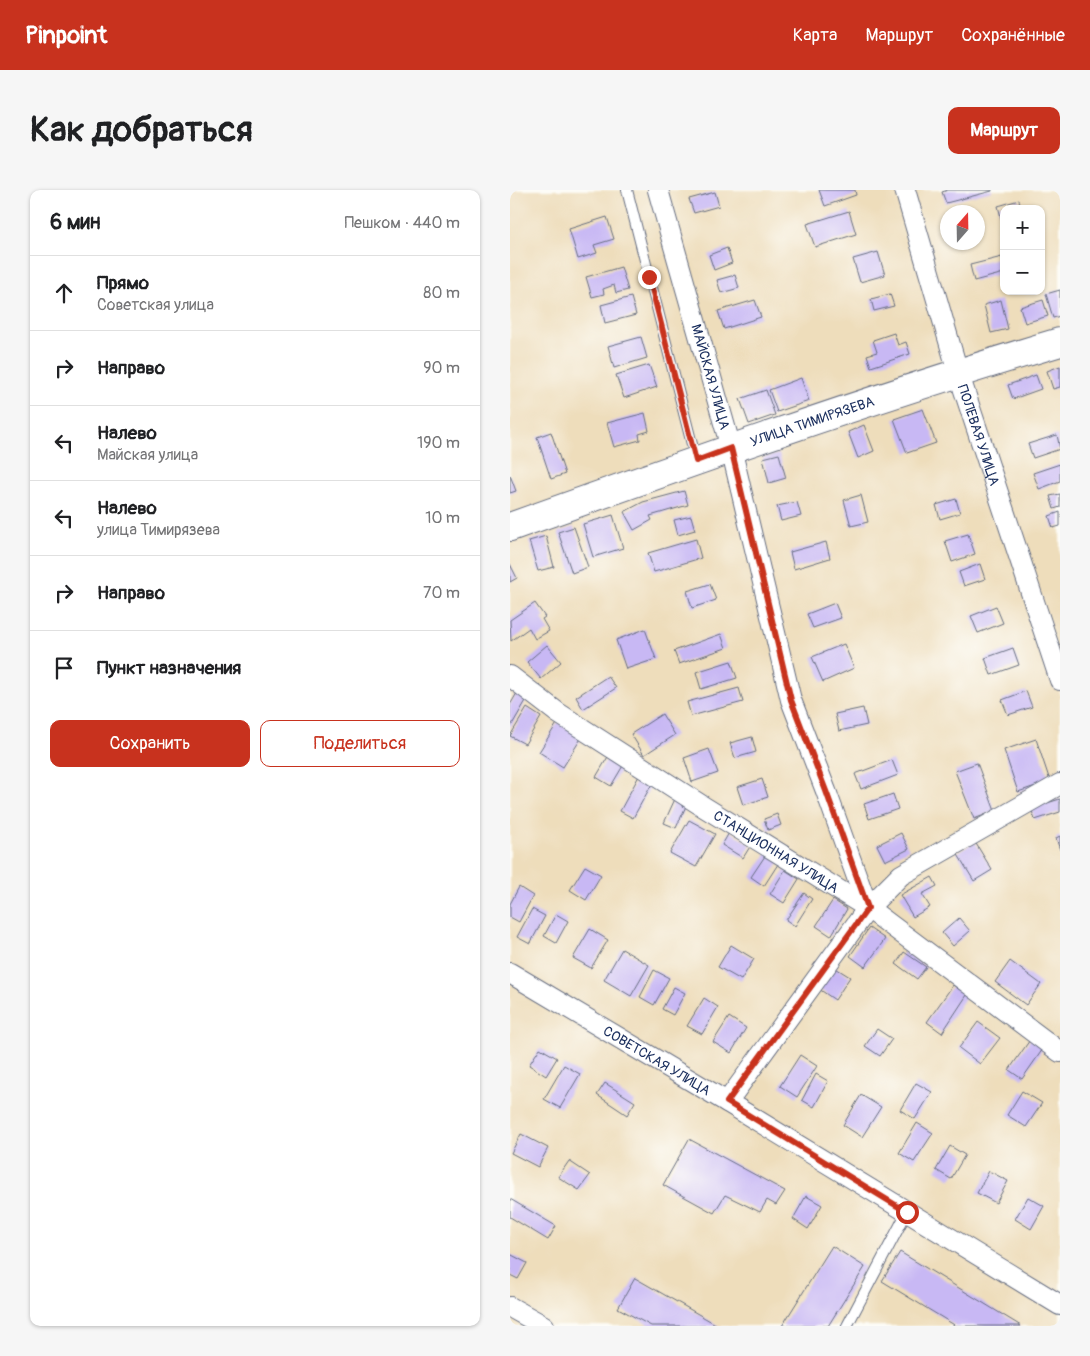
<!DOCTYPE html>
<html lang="ru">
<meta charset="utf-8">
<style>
body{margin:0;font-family:Pangolin,sans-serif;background:#f6f6f6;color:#202124}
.controls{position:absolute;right:15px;top:15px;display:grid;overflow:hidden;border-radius:10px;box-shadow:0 1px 4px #0004}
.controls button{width:45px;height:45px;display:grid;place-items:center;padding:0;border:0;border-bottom:1px solid #e0e0e0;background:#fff;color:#202124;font:25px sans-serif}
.compass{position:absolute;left:430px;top:15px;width:45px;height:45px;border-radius:50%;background:#fff;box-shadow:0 1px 4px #0004;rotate:20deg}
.stop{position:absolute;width:15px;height:15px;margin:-11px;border:4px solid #c8321e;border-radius:50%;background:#fff}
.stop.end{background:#c8321e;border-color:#fff;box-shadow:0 1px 5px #0008}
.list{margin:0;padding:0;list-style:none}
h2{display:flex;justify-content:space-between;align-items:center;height:65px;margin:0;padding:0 20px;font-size:21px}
h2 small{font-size:16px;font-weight:400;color:#757577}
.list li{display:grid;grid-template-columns:32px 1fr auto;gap:15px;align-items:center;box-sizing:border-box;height:75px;padding:0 20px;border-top:1px solid #e0e0e0}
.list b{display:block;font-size:19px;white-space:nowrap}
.list p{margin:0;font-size:16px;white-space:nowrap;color:#757577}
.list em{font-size:16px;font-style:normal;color:#757577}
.actions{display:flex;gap:10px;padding:15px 20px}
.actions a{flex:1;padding:11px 0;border:1px solid #c8321e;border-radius:10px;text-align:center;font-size:18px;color:#c8321e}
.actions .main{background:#c8321e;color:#fff}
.icon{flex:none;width:28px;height:28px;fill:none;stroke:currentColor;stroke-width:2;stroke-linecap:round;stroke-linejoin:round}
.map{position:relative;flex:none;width:550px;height:1136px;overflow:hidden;border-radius:10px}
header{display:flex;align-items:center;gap:30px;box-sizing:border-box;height:70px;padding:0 25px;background:#c8321e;color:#fff}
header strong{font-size:24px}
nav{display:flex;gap:28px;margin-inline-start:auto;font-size:18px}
.intro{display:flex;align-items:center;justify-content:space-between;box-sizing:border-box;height:120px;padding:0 30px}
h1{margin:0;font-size:35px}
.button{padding:12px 22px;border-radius:10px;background:#c8321e;color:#fff;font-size:18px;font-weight:700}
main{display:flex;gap:30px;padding:0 30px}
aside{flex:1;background:#fff;border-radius:10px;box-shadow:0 1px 4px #0004}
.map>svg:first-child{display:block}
.building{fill:#c8b8f4}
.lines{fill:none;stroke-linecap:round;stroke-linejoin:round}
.lane-casing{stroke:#656c7f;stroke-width:12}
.street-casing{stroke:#656c7f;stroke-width:22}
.secondary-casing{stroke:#656c7f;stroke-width:30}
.lane{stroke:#fff;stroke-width:10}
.street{stroke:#fff;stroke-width:20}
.secondary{stroke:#fff;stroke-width:28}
.route{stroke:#c8321e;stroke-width:6}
.labels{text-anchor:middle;stroke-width:4;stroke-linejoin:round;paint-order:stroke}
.street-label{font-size:14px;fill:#1b2f5e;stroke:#fdfcf7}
</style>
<header>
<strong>Pinpoint</strong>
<nav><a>Карта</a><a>Маршрут</a><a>Сохранённые</a></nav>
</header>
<div class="intro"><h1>Как добраться</h1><a class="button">Маршрут</a></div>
<main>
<aside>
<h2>6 мин<small>Пешком · 440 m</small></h2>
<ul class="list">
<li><svg class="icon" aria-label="ahead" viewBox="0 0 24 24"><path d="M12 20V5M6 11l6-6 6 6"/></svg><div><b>Прямо</b><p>Советская улица</p></div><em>80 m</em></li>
<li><svg class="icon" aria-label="right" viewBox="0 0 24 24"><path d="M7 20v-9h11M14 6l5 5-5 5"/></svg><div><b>Направо</b></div><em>90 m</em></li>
<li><svg class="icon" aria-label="left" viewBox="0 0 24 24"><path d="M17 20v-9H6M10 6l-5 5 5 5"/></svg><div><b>Налево</b><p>Майская улица</p></div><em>190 m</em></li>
<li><svg class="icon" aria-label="left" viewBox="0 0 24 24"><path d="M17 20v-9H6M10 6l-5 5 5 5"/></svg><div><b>Налево</b><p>улица Тимирязева</p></div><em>10 m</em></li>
<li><svg class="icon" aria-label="right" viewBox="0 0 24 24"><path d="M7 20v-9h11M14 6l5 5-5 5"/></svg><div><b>Направо</b></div><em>70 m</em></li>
<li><svg class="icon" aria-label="arrive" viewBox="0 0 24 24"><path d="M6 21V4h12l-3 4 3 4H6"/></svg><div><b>Пункт назначения</b></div></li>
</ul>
<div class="actions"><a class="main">Сохранить</a><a>Поделиться</a></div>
</aside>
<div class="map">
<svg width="550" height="1136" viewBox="0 0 550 1136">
<rect width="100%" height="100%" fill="#fdfcf7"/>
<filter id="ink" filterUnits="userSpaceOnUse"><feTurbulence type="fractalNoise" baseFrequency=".02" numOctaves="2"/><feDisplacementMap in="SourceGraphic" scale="10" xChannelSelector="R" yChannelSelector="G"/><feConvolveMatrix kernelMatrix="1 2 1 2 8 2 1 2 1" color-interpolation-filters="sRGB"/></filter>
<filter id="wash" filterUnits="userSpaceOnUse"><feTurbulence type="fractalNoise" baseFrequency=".0096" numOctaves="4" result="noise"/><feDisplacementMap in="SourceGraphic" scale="20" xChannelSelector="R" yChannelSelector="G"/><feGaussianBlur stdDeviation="1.12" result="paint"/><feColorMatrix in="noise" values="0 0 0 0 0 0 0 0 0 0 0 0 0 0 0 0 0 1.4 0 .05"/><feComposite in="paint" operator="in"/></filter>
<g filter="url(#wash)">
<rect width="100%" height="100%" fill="#edb"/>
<g id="blocks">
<g class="building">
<path d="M309,0H345L346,5L315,16Z"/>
<path d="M438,0H482V1L436,13L432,2Z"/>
<path d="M205,2L209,16L184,23L179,9Z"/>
<path d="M509,10L511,19H494L493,35L488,16Z"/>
<path d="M339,21L346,44L305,57L297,34Z"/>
<path d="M97,27L104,49L84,55L87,63L68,69L59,39Z"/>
<path d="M217,58L222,73L204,80L199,65Z"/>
<path d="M368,62L375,85L350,92L343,69Z"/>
<path d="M492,67L494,83L464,91L460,75Z"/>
<path d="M111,77L118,100L106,103L104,95L93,99L94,104L82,107L76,87Z"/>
<path d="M225,85L229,98L211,103L207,90Z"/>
<path d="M550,100V126L543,128L536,104Z"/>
<path d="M380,104L384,116L364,121L361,109Z"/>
<path d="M121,107L126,125L95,133L91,115Z"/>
<path d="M245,110L251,127L214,139L208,121Z"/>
<path d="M491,110L498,139L481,143L474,115Z"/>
<path d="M533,110L538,126L515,133L510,117Z"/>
<path d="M384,143L388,155L396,152L400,164L361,177L357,165L367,162L363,150Z"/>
<path d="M131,147L137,168L104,178L98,156Z"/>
<path d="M139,175L147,197L114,208L106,185Z"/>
<path d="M550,176V197L543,199L537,181Z"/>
<path d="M526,185L531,199L503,209L498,195Z"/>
<path d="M291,188L299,211L267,222L259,200Z"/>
<path d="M256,200L265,225L239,234L230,209Z"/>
<path d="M413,219L426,253L397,263L384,229Z"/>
<path d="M135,223L139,241L129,244L130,250L104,257L97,233Z"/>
<path d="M354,235L364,261L348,268L338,242Z"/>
<path d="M41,242L55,284L41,289L27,247Z"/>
<path d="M547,245L550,259L523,268L518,254Z"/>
<path d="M269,264L276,288L259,293L253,268Z"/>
<path d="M550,274V291L529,299L523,283Z"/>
<path d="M0,285L6,301L0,303Z"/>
<path d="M174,301L178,315L140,326L142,330L124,340L114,322L133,312Z"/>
<path d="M550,304V317L544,319L540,306Z"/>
<path d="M351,305L358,332L341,336L334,310Z"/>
<path d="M446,309L450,323L430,329L426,315Z"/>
<path d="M287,312L291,326L271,331L267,316Z"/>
<path d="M550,322V336L543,338L539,326Z"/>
<path d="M103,325L113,358L83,367L73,334Z"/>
<path d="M181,326L185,340L168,345L164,330Z"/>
<path d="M64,337L78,377L62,383L48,342Z"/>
<path d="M458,344L465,364L442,372L435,351Z"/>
<path d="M36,346L44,377L28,381L19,351Z"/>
<path d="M186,349L191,368L144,382L138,363Z"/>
<path d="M316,352L320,368L284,379L280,362Z"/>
<path d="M0,374L7,388L0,392Z"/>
<path d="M470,374L475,389L454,396L449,382Z"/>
<path d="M200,394L206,410L182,418L177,401Z"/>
<path d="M25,413L35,427L32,429L39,441L25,449L19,438L1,451L0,430Z"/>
<path d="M325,413L331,428L303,438L297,424Z"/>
<path d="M486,416L493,433L468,443L461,426Z"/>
<path d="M135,439L146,469L116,479L106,450Z"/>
<path d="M211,444L216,458L169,474L164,461Z"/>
<path d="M334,454L344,478L313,492L302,467Z"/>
<path d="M37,455L51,472L31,489L17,472Z"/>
<path d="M503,458L509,475L481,485L475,468Z"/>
<path d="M221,471L227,488L191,499L186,482Z"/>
<path d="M98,486L106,498L73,519L66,507Z"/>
<path d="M229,498L233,512L181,526L177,512Z"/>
<path d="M516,501L522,517L498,525L492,510Z"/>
<path d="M7,503L17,509L0,538V515Z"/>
<path d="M17,518L31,527L15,554L0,546Z"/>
<path d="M353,518L357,535L329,541L325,524Z"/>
<path d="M152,524L165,545L134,565L121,544Z"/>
<path d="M48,532L72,547L53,577L29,562Z"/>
<path d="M242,547L246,562L225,568L220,553Z"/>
<path d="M526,549L540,591L508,602L494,560Z"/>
<path d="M199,559L208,583L182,592L174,568Z"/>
<path d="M99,565L114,574L101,596L86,587Z"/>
<path d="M382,570L388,585L351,599L345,584Z"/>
<path d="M467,573L485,621L464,629L445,581Z"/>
<path d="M130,584L143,592L123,628L110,621Z"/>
<path d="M252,589L258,607L233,615L227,597Z"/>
<path d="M383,604L388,619L359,629L354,614Z"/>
<path d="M165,609L177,614L166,638L154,633Z"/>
<path d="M550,609V622L525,630L521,618Z"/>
<path d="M267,624L271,635L258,640L254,629Z"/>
<path d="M179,630L205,644L186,677L160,663Z"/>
<path d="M220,641L241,655L233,668L212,655Z"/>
<path d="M391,643L399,659L375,671L367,655Z"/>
<path d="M550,646V660L546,648Z"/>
<path d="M465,652L482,680L464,691L447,663Z"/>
<path d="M257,663L270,671L254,696L241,687Z"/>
<path d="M75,676L91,685L76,710L60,700Z"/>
<path d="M275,680L289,689L274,713L260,704Z"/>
<path d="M422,687L427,696L412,704L420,717L403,727L390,705Z"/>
<path d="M9,697L23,706L9,732L0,727V714Z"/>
<path d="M294,703L302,709L285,736L276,730Z"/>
<path d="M323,710L337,719L321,746L306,736Z"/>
<path d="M22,719L35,726L20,754L7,747Z"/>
<path d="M46,724L58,731L46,753L34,746Z"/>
<path d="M449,728L460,741L443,756L432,743Z"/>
<path d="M359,738L375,749L355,777L340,766Z"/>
<path d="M80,739L98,750L81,778L63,768Z"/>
<path d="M221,755L244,769L231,790L208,777Z"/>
<path d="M112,759L139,775L121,806L94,790Z"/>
<path d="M394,762L416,777L407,789L386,774Z"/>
<path d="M500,771L531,794L516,815L485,792Z"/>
<path d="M324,777L340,787L325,810L309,799Z"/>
<path d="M144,780L159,788L144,815L130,807Z"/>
<path d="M443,795L457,805L432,843L417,832Z"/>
<path d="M164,797L175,803L163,825L152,819Z"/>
<path d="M194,808L208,817L192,844L177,836Z"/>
<path d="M219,827L236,838L221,863L203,852Z"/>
<path d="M468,832L490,848L470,874L449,858Z"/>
<path d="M367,839L382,849L370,866L355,856Z"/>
<path d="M522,847L535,856L512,889L499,880Z"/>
<path d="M30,858L47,868L36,886L19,875Z"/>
<path d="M290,865L307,876L287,907L270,896Z"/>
<path d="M54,875L70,884L50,918L34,909Z"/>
<path d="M306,884L318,891L304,917L292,910Z"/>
<path d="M95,893L125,912L117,925L87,905Z"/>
<path d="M406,893L422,902L405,929L390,920Z"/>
<path d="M512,901L532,913L516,937L497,925Z"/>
<path d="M351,905L371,917L352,947L333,935Z"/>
<path d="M407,933L423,943L404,972L389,963Z"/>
<path d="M11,944L38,958L28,977L1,963Z"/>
<path d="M179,949L275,1001L266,1015L257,1010L250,1022L215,1005L204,1023L153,995Z"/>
<path d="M440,956L455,965L441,989L426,980Z"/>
<path d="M59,971L80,985L69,1000L48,987Z"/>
<path d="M479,981L498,991L486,1013L467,1003Z"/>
<path d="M296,1006L312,1015L298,1039L283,1029Z"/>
<path d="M518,1007L534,1016L521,1039L505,1029Z"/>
<path d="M0,1009L46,1036L38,1050L0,1027Z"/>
<path d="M322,1056L355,1077L318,1136H272Z"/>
<path d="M390,1062L511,1136H446L372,1091Z"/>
<path d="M0,1064L17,1073L8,1089L0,1085Z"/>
<path d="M125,1088L209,1136H141L108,1118Z"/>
</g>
</g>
</g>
<g filter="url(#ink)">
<use href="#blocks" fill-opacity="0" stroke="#656c7f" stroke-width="1"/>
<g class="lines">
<g class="lane-casing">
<g id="lane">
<path d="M117,0L186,270"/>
<path d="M337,1136L397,1022"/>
</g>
</g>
<g class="street-casing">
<g id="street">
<path id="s1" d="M148,0L221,258L281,510L316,601L358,718"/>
<path id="s2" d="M395,0L448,182L550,490"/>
<path id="s3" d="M0,486L48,523L194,617L358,718L550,862"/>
<path id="s4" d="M0,783L217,912L550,1115"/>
<path d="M217,912L358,718L391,685L550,594"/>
<path d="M0,1117L34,1136"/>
</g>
</g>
<g class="secondary-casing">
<g id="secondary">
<path id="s5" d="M0,337C182,272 364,207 550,152"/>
</g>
</g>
<use href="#lane" class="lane"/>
<use href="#street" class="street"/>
<use href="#secondary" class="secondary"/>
</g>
</g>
<g class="lines" filter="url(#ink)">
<path class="route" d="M139,87L186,271L221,258L281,510L316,601L358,718L217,912L397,1022"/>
</g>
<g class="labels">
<g class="street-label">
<text dy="5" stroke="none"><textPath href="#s1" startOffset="194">МАЙСКАЯ УЛИЦА</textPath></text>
<text dy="5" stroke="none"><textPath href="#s5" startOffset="320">УЛИЦА ТИМИРЯЗЕВА</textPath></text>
<text dy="5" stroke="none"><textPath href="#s2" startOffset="256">ПОЛЕВАЯ УЛИЦА</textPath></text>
<text dy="5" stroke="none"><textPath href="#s3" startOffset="319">СТАНЦИОННАЯ УЛИЦА</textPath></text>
<text dy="5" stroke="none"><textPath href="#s4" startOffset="171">СОВЕТСКАЯ УЛИЦА</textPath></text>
</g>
</g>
</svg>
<div class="controls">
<button>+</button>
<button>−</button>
</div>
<svg class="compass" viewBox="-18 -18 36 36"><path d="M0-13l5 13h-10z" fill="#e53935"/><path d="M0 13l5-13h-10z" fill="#757577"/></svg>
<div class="stop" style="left:397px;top:1022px"></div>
<div class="stop end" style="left:139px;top:87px"></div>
</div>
</main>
